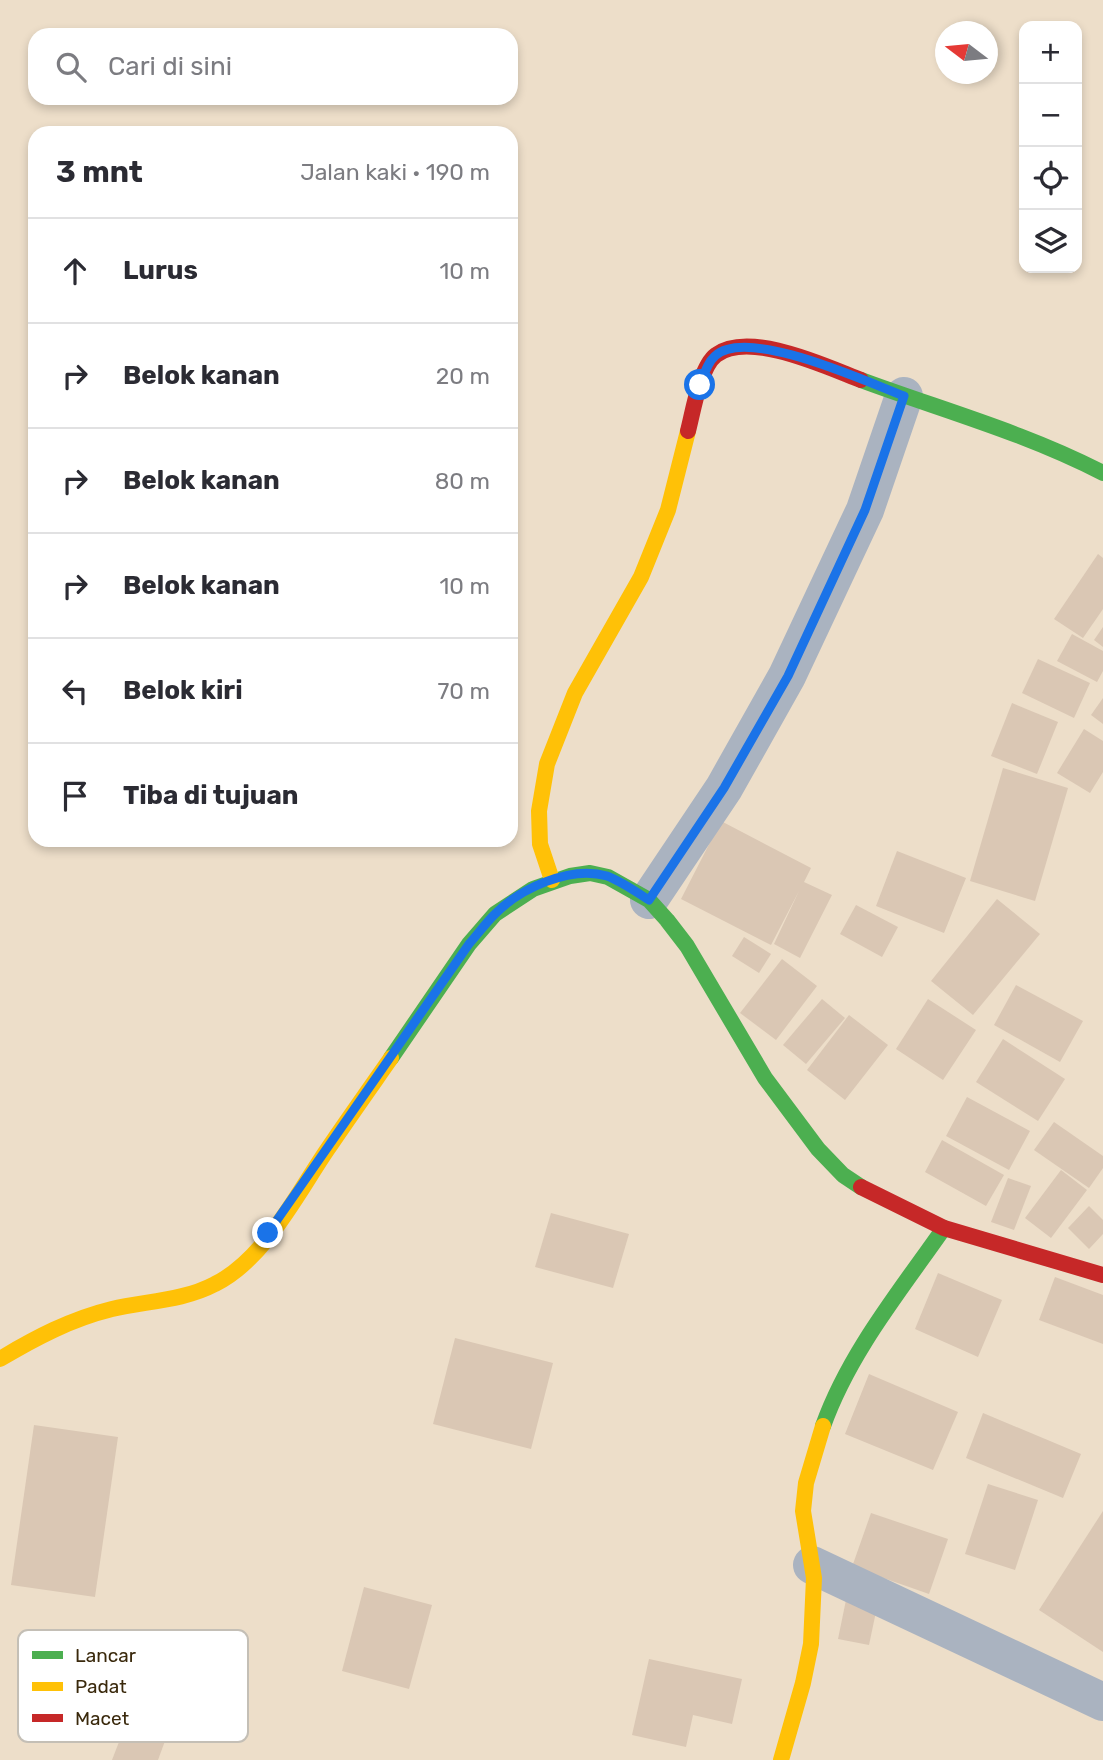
<!DOCTYPE html>
<html lang="id">
<meta charset="utf-8">
<style>
body{margin:0;font-family:Rubik,sans-serif;background:#f2f2f3;color:#2b2b33}
.controls{position:absolute;right:21px;top:21px;display:grid;overflow:hidden;border-radius:14px;box-shadow:0 4px 10px #0003}
.controls button{width:63px;height:63px;display:grid;place-items:center;padding:0;border:0;border-bottom:2px solid #e1e1e2;background:#fff;color:#2b2b33;font:35px sans-serif}
.compass{position:absolute;left:935px;top:21px;width:63px;height:63px;border-radius:50%;background:#fff;box-shadow:0 4px 10px #0003;rotate:286deg}
.stop{position:absolute;width:21px;height:21px;margin:-16px;border:5px solid #1a73e8;border-radius:50%;background:#fff}
.stop.end{background:#1a73e8;border-color:#fff;box-shadow:0 2px 7px #0008}
.list{margin:0;padding:0;list-style:none}
h2{display:flex;justify-content:space-between;align-items:center;height:91px;margin:0;padding:0 28px;font-size:30px}
h2 small{font-size:23px;font-weight:400;color:#7c7c81}
.list li{display:grid;grid-template-columns:46px 1fr auto;gap:21px;align-items:center;box-sizing:border-box;height:105px;padding:0 28px;border-top:2px solid #e1e1e2}
.list b{display:block;font-size:26px;white-space:nowrap}
.list em{font-size:23px;font-style:normal;color:#7c7c81}
.icon{flex:none;width:38px;height:38px;fill:none;stroke:currentColor;stroke-width:2;stroke-linecap:round;stroke-linejoin:round}
.map{position:relative;flex:none;width:1103px;height:1760px;overflow:hidden}
.search{position:absolute;background:#fff;box-shadow:0 4px 10px #0003;left:28px;top:28px;width:490px;height:77px;display:flex;align-items:center;gap:18px;box-sizing:border-box;padding:0 24px;border-radius:21px;color:#7c7c81;font-size:26px}
.panel{position:absolute;background:#fff;box-shadow:0 4px 10px #0003;left:28px;top:126px;width:490px;height:721px;border-radius:21px}
.map>svg:first-child{display:block}
.building{fill:#dac7b4}
.lines{fill:none;stroke-linecap:round;stroke-linejoin:round}
.street{stroke:#aab3c0;stroke-width:38}
.fast{stroke:#4caf50;stroke-width:16}
.slow{stroke:#ffc107;stroke-width:16}
.jam{stroke:#c62828;stroke-width:16}
.route{stroke:#1a73e8;stroke-width:9}
.key{fill:#fff;stroke:#c4bfb6;stroke-width:2}
.key-label{font-size:19px;fill:#3a290c}
</style>
<div class="map">
<svg width="1103" height="1760" viewBox="0 0 1103 1760">
<rect width="100%" height="100%" fill="#eddec9"/>
<g class="building">
<path d="M1098,554L1103,558V609L1083,638L1054,619Z"/>
<path d="M1103,627V647L1094,640Z"/>
<path d="M1072,634L1103,651V671L1097,682L1057,661Z"/>
<path d="M1038,659L1090,683L1074,718L1022,693Z"/>
<path d="M1103,698V724L1091,715Z"/>
<path d="M1012,703L1058,722L1037,774L991,756Z"/>
<path d="M1084,729L1103,741V772L1090,793L1057,773Z"/>
<path d="M1003,768L1068,788L1035,901L970,881Z"/>
<path d="M721,821L811,868L804,882L832,895L800,958L774,944L799,891L771,945L681,899Z"/>
<path d="M897,851L966,878L944,933L876,906Z"/>
<path d="M997,899L1040,934L973,1015L931,981Z"/>
<path d="M856,905L898,927L882,957L840,934Z"/>
<path d="M744,937L771,954L759,973L732,956Z"/>
<path d="M782,959L817,986L776,1040L740,1013Z"/>
<path d="M1016,985L1083,1021L1060,1062L994,1025Z"/>
<path d="M822,999L845,1018L806,1064L783,1045Z"/>
<path d="M928,999L976,1030L943,1080L896,1049Z"/>
<path d="M849,1015L888,1045L845,1100L807,1070Z"/>
<path d="M1003,1039L1065,1079L1038,1121L976,1082Z"/>
<path d="M967,1097L1030,1131L1009,1170L946,1136Z"/>
<path d="M1054,1122L1103,1156V1168L1089,1188L1034,1150Z"/>
<path d="M942,1140L1004,1175L986,1206L925,1172Z"/>
<path d="M1061,1170L1087,1190L1051,1238L1025,1218Z"/>
<path d="M1008,1178L1031,1186L1014,1230L991,1222Z"/>
<path d="M1089,1206L1103,1220V1234L1089,1249L1068,1228Z"/>
<path d="M551,1213L629,1234L613,1288L535,1267Z"/>
<path d="M938,1273L1002,1300L978,1357L915,1329Z"/>
<path d="M1055,1277L1103,1295V1344L1039,1320Z"/>
<path d="M455,1338L553,1363L531,1449L433,1424Z"/>
<path d="M869,1374L958,1412L933,1470L845,1434Z"/>
<path d="M983,1413L1081,1454L1063,1498L966,1458Z"/>
<path d="M34,1425L118,1437L95,1597L11,1585Z"/>
<path d="M988,1484L1038,1500L1015,1570L965,1554Z"/>
<path d="M1103,1511V1652L1039,1610Z"/>
<path d="M871,1513L948,1539L929,1594L852,1567Z"/>
<path d="M364,1587L432,1605L409,1689L342,1671Z"/>
<path d="M846,1600L877,1607L869,1645L838,1639Z"/>
<path d="M649,1659L742,1679L732,1724L693,1715L686,1747L632,1735Z"/>
<path d="M129,1716L169,1730L158,1760H112Z"/>
</g>
<g class="lines">
<g class="street">
<path d="M649,900L724,788L787,676L865,510L904,396"/>
<path d="M812,1565L1103,1702"/>
</g>
<g class="fast">
<path d="M861,380C942,410 1026,433 1103,473"/>
<path d="M391,1058L469,944L495,914L533,889L570,876L590,873L608,877L649,900L667,920L687,946L765,1078L818,1149L843,1175L861,1187"/>
<path d="M823,1426C849,1353 900,1291 944,1228"/>
</g>
<g class="slow">
<path d="M552,880L540,844L539,811L547,764L575,693L641,577L668,510L688,431"/>
<path d="M0,1359C35,1338 71,1319 112,1309C146,1301 183,1301 215,1284C264,1260 297,1194 327,1150C348,1119 370,1088 391,1058"/>
<path d="M781,1760L803,1683L811,1644L814,1578L803,1511L806,1483L823,1426"/>
</g>
<g class="jam">
<path d="M688,431C693,412 700,367 716,355C749,330 827,367 861,380"/>
<path d="M861,1187L944,1228L1103,1275"/>
</g>
</g>
<g class="lines">
<path class="route" d="M268,1233L469,944C477,935 485,924 494,915C519,889 570,865 607,876C621,881 636,892 649,900L724,788L788,676L865,510L904,396C867,382 747,326 715,356C707,363 704,375 700,385"/>
</g>
<rect x="18" y="1630" width="230" height="112" rx="10" class="key"/>
<rect x="32" y="1651" width="31" height="8" fill="#4caf50"/>
<rect x="32" y="1682" width="31" height="9" fill="#ffc107"/>
<rect x="32" y="1714" width="31" height="8" fill="#c62828"/>
<g class="key-label">
<text x="75" y="1662">Lancar</text>
<text x="75" y="1693">Padat</text>
<text x="75" y="1725">Macet</text>
</g>
</svg>
<div class="controls">
<button>+</button>
<button>−</button>
<button><svg class="icon" aria-label="locate" viewBox="0 0 24 24"><circle cx="12" cy="12" r="6"/><path d="M12 2v4M12 18v4M2 12h4M18 12h4"/></svg></button>
<button><svg class="icon" aria-label="layers" viewBox="0 0 24 24"><path d="M12 4l9 5-9 5-9-5zM3 14l9 5 9-5"/></svg></button>
</div>
<svg class="compass" viewBox="-18 -18 36 36"><path d="M0-13l5 13h-10z" fill="#e53935"/><path d="M0 13l5-13h-10z" fill="#7c7c81"/></svg>
<div class="stop" style="left:700px;top:385px"></div>
<div class="stop end" style="left:268px;top:1233px"></div>
<div class="search"><svg class="icon" aria-label="search" viewBox="0 0 24 24"><circle cx="10" cy="10" r="6"/><path d="M15 15l6 6"/></svg>Cari di sini</div>
<section class="panel">
<h2>3 mnt<small>Jalan kaki · 190 m</small></h2>
<ul class="list">
<li><svg class="icon" aria-label="ahead" viewBox="0 0 24 24"><path d="M12 20V5M6 11l6-6 6 6"/></svg><div><b>Lurus</b></div><em>10 m</em></li>
<li><svg class="icon" aria-label="right" viewBox="0 0 24 24"><path d="M7 20v-9h11M14 6l5 5-5 5"/></svg><div><b>Belok kanan</b></div><em>20 m</em></li>
<li><svg class="icon" aria-label="right" viewBox="0 0 24 24"><path d="M7 20v-9h11M14 6l5 5-5 5"/></svg><div><b>Belok kanan</b></div><em>80 m</em></li>
<li><svg class="icon" aria-label="right" viewBox="0 0 24 24"><path d="M7 20v-9h11M14 6l5 5-5 5"/></svg><div><b>Belok kanan</b></div><em>10 m</em></li>
<li><svg class="icon" aria-label="left" viewBox="0 0 24 24"><path d="M17 20v-9H6M10 6l-5 5 5 5"/></svg><div><b>Belok kiri</b></div><em>70 m</em></li>
<li><svg class="icon" aria-label="arrive" viewBox="0 0 24 24"><path d="M6 21V4h12l-3 4 3 4H6"/></svg><div><b>Tiba di tujuan</b></div></li>
</ul>
</section>
</div>
